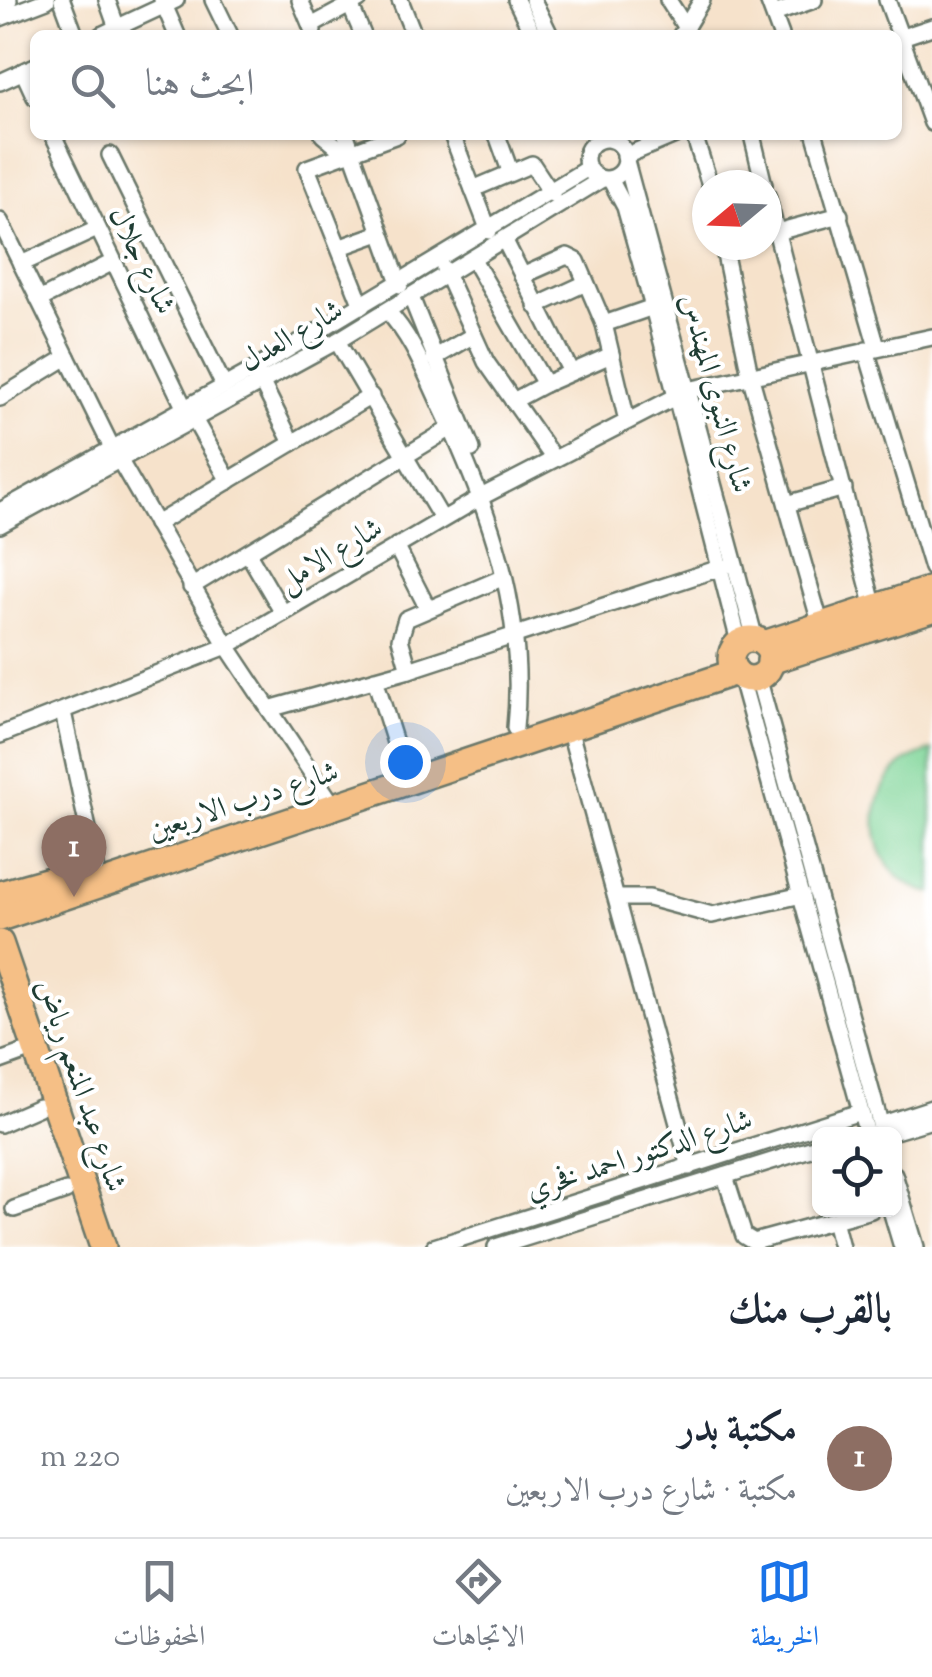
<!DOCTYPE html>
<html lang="ar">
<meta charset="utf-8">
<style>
body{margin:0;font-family:"Sorts Mill Goudy",Amiri,serif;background:#f2f2f3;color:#1f2937;direction:rtl}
.controls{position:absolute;right:30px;bottom:30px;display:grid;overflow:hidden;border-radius:15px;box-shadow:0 2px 8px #0004}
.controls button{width:90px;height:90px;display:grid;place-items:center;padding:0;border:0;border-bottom:2px solid #e0e1e3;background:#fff;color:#1f2937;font:50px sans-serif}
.compass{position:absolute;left:692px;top:170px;width:90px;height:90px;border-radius:50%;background:#fff;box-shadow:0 2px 8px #0004;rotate:251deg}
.you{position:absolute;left:405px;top:762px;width:35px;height:35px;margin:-25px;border:8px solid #fff;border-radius:50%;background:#1a73e8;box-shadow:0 0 0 15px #1a73e833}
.badge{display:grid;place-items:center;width:65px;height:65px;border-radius:50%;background:#1a73e8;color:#fff;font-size:32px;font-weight:700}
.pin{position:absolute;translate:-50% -82px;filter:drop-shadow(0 2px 5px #0008)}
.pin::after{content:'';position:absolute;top:52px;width:35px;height:30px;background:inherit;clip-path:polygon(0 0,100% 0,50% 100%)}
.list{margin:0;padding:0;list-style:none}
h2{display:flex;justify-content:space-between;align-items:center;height:130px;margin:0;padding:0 40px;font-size:42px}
h2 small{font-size:32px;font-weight:400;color:#747a83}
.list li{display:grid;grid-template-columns:65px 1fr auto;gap:30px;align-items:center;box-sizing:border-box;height:160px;padding:0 40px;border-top:2px solid #e0e1e3}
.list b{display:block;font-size:38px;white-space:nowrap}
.list p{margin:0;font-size:32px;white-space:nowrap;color:#747a83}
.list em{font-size:32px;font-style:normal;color:#747a83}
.icon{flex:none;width:55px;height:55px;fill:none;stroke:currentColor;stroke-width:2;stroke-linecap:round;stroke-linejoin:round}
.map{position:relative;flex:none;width:932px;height:1247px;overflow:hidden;direction:ltr}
.search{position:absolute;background:#fff;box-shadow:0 2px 8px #0004;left:30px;right:30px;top:30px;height:110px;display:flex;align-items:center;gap:25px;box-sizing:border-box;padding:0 35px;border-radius:15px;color:#747a83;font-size:38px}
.sheet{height:290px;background:#fff}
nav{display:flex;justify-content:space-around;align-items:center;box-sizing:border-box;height:140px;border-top:2px solid #e0e1e3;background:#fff;font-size:28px;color:#747a83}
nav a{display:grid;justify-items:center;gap:5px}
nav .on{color:#1a73e8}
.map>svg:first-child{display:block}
.green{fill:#7fd598;stroke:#4f8966;stroke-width:2.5}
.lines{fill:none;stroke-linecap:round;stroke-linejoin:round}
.minor-casing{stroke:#6a7769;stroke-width:20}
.highway-casing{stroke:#6a7769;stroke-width:30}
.minor{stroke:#fff;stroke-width:15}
.highway{stroke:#f5bf86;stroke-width:25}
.labels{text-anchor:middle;stroke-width:8;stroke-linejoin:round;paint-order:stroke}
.street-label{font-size:30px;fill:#1f3d34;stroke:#fff}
</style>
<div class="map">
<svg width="932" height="1247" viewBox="0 0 932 1247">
<rect width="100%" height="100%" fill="#fff"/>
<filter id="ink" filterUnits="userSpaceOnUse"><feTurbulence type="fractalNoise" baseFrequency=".01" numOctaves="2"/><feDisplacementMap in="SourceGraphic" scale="20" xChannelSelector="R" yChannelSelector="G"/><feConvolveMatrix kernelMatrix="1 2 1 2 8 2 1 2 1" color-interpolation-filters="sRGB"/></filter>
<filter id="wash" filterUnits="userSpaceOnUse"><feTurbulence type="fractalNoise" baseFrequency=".0048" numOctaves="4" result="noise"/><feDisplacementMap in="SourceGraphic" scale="40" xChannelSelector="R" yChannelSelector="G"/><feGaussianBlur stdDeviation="2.25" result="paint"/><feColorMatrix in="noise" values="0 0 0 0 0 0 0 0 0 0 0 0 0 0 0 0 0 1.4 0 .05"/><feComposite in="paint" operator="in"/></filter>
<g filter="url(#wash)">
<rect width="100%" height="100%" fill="#f6e2cb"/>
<path class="green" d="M932,750V893C871,882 856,802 903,763C911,757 923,754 932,750Z"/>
</g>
<g filter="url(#ink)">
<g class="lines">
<g class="minor-casing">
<g id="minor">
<path d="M62,0L75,35"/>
<path d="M107,0L117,28"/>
<path d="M162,0L177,35"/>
<path d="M213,0L230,35"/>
<path d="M300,0L313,31"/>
<path d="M348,0L363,35"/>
<path d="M400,0L414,35"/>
<path d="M516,0L533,35"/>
<path d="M533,0L550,35"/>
<path d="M668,0L686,28"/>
<path d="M768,0L781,35"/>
<path d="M887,0L932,123"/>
<path d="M0,4L9,0"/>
<path d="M774,14L814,0"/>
<path d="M0,18L47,0"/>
<path d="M311,26L359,0"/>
<path d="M101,35L176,0"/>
<path d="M681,35L702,0"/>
<path d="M902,37L932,27"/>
<path d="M23,71L35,97"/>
<path d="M0,82L35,66"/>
<path d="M53,135L185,409"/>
<path d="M323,135L346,154"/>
<path d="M346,135L400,285"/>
<path d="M452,135L489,231"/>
<path d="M497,135L510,171"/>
<path d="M694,135L710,185"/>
<path d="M752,135L764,185"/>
<path d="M815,135L877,347"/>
<circle cx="606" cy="159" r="20"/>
<path d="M110,155L224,386"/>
<path d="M625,156L675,135"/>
<path d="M626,161L755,639"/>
<path d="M610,179L625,207L653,307L739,642"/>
<path d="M473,189L532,164L552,194"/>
<path d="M767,195L874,608"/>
<path d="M0,221L113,450"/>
<path d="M777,232L840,215"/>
<path d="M505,241L571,372"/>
<path d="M723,245L750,375L821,626"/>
<path d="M341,247L380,233"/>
<path d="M474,261L545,384L611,355"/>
<path d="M21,264L97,229"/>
<path d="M444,269L486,362L554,459"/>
<path d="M522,276L567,256L577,261L604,324L627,421"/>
<path d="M411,297L472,449"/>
<path d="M39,300L113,262"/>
<path d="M362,306L307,168L397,135"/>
<path d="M536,306L586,283"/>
<path d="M387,311C412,337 425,372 440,404C489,507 527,612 515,728"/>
<path d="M604,324L653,307"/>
<path d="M337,341L442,519"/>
<path d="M866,350L932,568"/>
<path d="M434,358L472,336"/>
<path d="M259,377L292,443"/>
<path d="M688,390L932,337"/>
<path d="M0,398L67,357"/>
<path d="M513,401L545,384"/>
<path d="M195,421L229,481"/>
<path d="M120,461L227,646L333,805"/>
<path d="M787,504L844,488"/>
<path d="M0,511L255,369L588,168"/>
<path d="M156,524L371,396"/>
<path d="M0,525L337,341L602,179"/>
<path d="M396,546L427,607"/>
<path d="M248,553L283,613"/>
<path d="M191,587L451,428"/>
<path d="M409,670L400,639L406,619L504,577"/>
<path d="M740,675L867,1134"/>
<path d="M758,677L883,1134"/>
<path d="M375,679L396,746"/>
<path d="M269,709L409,670L723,567"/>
<path d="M63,712L96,866"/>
<path d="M569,728L690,1167"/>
<path d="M0,735L227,646L483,496L677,396"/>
<path d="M618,898H649L712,915L802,895"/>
<path d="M0,1061L22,1053"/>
<path d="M0,1124L39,1107"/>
<path d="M880,1125L932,1108"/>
<path d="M885,1134L932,1120"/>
<path d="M894,1174L916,1247"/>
<path d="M725,1176L744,1236L754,1242L871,1210"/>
<path d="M14,1209L66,1191"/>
<path d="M891,1210L902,1247"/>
<path d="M834,1220L841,1247"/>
<path d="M434,1247L860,1112"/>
<path d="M496,1247L820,1146"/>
</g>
</g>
<g class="highway-casing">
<g id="highway">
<circle cx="751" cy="659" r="20"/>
<path d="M764,644L932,589"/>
<path d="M770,661L932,609"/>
<path d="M0,894L57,878"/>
<path d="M0,918L736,672"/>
<path d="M0,943L103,1247"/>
</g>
</g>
<use href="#minor" class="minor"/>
<use href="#highway" class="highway"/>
</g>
</g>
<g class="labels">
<g class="street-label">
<text transform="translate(143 260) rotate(64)" y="10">شارع جلال</text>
<text transform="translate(291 335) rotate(-30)" y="10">شارع العدل</text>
<text transform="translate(717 393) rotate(75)" y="10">شارع النبوى المهندس</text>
<text transform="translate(330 554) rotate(-31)" y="10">شارع الامل</text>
<text transform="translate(243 800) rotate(-18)" y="10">شارع درب الاربعين</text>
<text transform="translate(82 1085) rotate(71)" y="10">شارع عبد المنعم رياض</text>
<text transform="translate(639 1154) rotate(-18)" y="10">شارع الدكتور احمد فخري</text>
</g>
</g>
</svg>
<div class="controls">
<button><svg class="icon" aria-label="locate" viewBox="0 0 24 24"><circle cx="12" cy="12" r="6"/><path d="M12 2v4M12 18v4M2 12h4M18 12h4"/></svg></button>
</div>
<svg class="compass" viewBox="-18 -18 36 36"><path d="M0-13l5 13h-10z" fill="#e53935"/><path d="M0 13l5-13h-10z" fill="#747a83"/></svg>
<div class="you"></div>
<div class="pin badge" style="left:74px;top:897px;background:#8d6e63">1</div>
<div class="search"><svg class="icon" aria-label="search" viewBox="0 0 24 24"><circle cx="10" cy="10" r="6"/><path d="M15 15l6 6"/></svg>ابحث هنا</div>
</div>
<section class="sheet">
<h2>بالقرب منك<small></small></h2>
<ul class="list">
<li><span class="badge" style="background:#8d6e63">1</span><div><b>مكتبة بدر</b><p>مكتبة · شارع درب الاربعين</p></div><em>220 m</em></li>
</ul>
</section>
<nav>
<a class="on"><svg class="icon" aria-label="map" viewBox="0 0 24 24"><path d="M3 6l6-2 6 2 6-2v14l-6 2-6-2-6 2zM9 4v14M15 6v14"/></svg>الخريطة</a>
<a><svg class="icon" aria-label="directions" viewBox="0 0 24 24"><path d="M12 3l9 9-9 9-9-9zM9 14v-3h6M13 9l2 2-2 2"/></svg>الاتجاهات</a>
<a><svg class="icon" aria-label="saved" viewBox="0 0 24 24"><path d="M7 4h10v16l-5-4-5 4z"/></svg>المحفوظات</a>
</nav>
